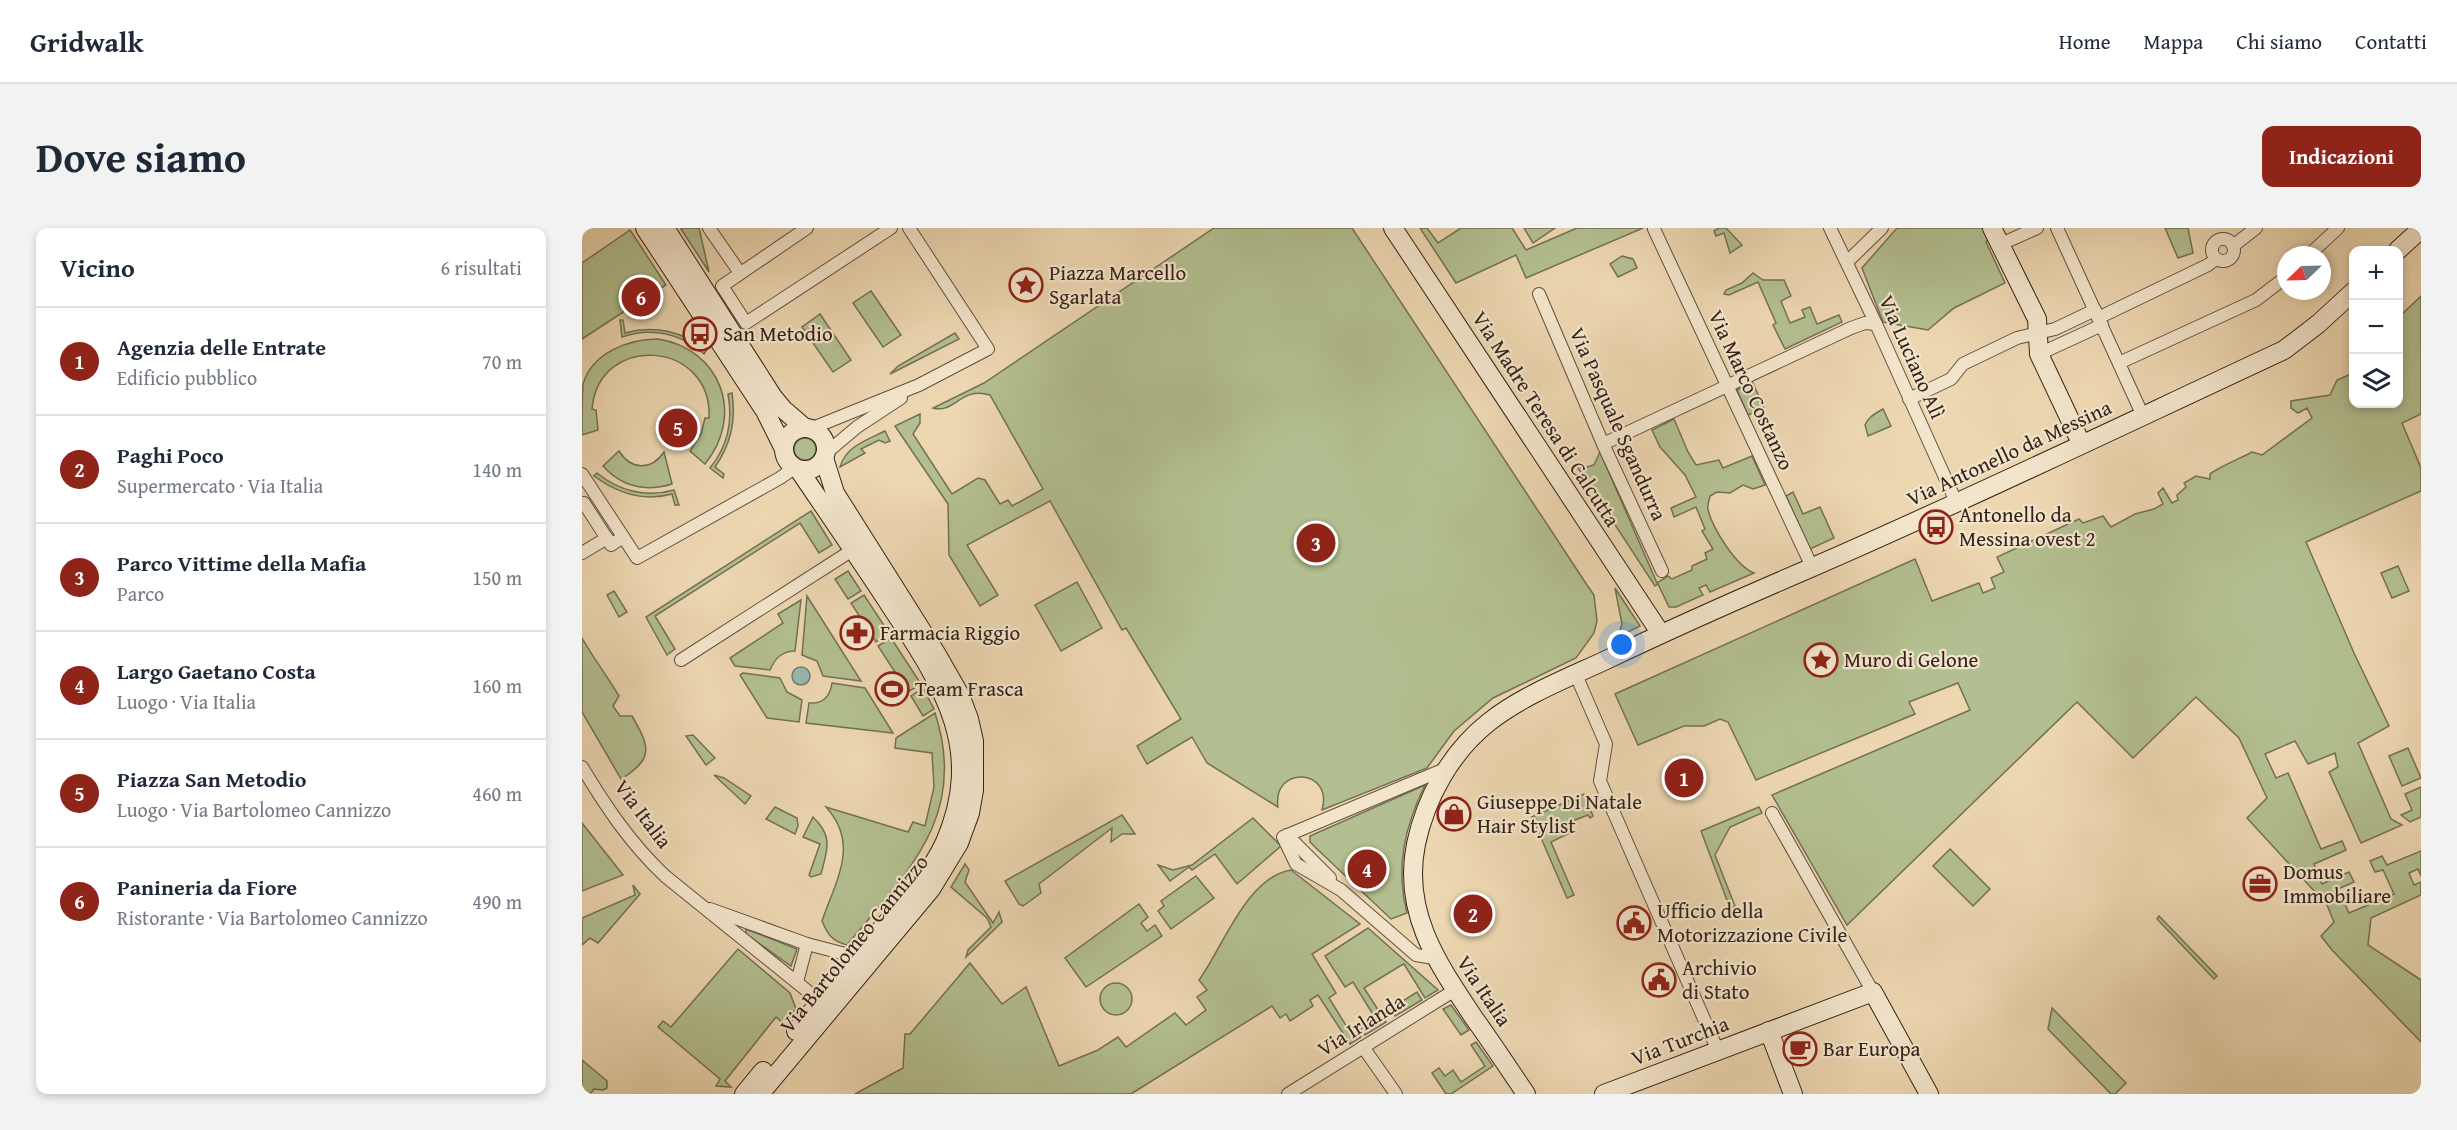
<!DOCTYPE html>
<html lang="it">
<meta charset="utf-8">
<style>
body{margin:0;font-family:"Gentium Book Plus",serif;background:#f2f2f3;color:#1f2937}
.controls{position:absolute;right:18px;top:18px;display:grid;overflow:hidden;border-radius:12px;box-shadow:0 3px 9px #0003}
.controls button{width:54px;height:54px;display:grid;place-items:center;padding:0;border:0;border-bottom:2px solid #e0e1e3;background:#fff;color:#1f2937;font:30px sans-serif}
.compass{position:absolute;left:1695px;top:18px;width:54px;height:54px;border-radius:50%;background:#fff;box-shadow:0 3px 9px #0003;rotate:247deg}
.you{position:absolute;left:1040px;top:417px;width:21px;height:21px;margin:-15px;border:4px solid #fff;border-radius:50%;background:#1a73e8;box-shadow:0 0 0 9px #1a73e833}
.badge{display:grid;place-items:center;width:39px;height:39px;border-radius:50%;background:#8f2418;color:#fff;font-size:20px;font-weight:700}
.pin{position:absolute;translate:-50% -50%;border:3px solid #fff;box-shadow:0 2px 6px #0006}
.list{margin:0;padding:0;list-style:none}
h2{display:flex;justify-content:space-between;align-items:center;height:78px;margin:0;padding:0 24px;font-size:26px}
h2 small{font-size:20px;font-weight:400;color:#747a83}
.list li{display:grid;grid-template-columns:39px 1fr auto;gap:18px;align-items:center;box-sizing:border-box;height:108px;padding:0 24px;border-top:2px solid #e0e1e3}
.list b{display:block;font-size:22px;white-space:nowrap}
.list p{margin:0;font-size:20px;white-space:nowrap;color:#747a83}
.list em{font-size:20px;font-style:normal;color:#747a83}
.icon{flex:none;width:33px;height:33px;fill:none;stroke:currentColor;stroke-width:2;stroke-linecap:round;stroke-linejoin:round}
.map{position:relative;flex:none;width:1839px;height:866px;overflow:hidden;border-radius:12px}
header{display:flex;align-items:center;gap:36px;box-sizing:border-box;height:84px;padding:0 30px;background:#fff;border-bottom:2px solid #e0e1e3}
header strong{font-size:28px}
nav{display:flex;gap:33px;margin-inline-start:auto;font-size:21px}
.intro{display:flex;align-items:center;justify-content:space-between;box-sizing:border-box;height:144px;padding:0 36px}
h1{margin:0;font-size:42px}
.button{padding:15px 27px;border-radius:12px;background:#8f2418;color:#fff;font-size:21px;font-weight:700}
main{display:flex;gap:36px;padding:0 36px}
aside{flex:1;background:#fff;border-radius:12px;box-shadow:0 3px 9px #0003}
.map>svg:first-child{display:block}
.green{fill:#b3bf90;stroke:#747055;stroke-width:1.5}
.water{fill:#99b9af;stroke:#717d73;stroke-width:1.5}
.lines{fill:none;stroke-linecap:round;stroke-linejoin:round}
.street-casing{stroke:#624f40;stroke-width:14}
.secondary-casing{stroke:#34221a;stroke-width:20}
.street{stroke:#f3e5cc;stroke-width:12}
.secondary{stroke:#f3e5cc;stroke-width:18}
.labels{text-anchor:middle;stroke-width:4.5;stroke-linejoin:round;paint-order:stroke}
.poi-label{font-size:21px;fill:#34221a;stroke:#f3e5cc;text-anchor:start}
.street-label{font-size:21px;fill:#34221a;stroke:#f3e5cc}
</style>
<header>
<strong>Gridwalk</strong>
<nav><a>Home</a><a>Mappa</a><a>Chi siamo</a><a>Contatti</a></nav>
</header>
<div class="intro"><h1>Dove siamo</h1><a class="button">Indicazioni</a></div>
<main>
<aside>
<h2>Vicino<small>6 risultati</small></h2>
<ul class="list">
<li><span class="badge">1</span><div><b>Agenzia delle Entrate</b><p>Edificio pubblico</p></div><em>70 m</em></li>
<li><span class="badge">2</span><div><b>Paghi Poco</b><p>Supermercato · Via Italia</p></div><em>140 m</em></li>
<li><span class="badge">3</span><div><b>Parco Vittime della Mafia</b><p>Parco</p></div><em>150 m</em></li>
<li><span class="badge">4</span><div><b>Largo Gaetano Costa</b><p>Luogo · Via Italia</p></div><em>160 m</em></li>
<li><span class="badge">5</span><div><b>Piazza San Metodio</b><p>Luogo · Via Bartolomeo Cannizzo</p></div><em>460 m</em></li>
<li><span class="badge">6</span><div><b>Panineria da Fiore</b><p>Ristorante · Via Bartolomeo Cannizzo</p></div><em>490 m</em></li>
</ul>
</aside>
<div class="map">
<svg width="1839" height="866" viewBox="0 0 1839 866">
<rect width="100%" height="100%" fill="#edd7b1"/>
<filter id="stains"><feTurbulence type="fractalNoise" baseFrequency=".00333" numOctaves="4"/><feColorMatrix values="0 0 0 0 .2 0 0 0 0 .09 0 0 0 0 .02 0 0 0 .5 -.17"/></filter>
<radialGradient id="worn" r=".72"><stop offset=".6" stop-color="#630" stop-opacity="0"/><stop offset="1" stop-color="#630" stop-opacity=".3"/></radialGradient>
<g class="green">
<path d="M101,0H117L127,44L99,1Z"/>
<path d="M632,0H770L1005,357L1012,367L1015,393L1012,405L994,430L911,470L872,503L845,540L740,582C752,540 690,537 696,579L625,535L610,509L565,536L555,518L599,491L544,400L540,402L468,273L385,317L416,367L398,378L367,327L366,276L313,198L338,186V195L331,206L370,266L396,250L403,252L418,276L426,272L430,278L461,261L408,167C379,158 373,186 351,180L402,155Z"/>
<path d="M838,0H845L856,15L879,0H930L944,22L995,0H1061L944,50L934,27L874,55Z"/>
<path d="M942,0H973L951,15Z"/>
<path d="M1137,0H1144L1160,17L1148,25L1142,5L1134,8L1132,3Z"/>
<path d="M1315,0H1401L1407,11L1404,14L1423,55L1372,80L1346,102L1301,94L1280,40Z"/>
<path d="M1583,0H1606L1611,25L1596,30Z"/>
<path d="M48,2L84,57L64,69L60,64L54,68L58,73L0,111V35Z"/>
<path d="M1040,28L1051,31L1055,40L1036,49L1028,36Z"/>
<path d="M1171,45L1181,52H1202L1209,68L1199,73L1208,95L1223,89L1220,82L1228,79L1235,96L1257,87L1260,94L1203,121L1191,97L1194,95L1176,54L1147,67L1142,66L1144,62L1160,55Z"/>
<path d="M289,63L319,107L301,119L271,75Z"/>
<path d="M1839,68V186L1820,195L1839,240V263L1724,314L1772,425L1807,498L1776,515L1809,591L1820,597L1779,615L1747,544L1756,539L1753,525L1726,536L1713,513L1683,526L1694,550L1706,545L1739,621L1760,613L1764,622L1732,636L1740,656L1767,644L1772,654L1756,661L1767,685L1812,666L1801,642L1793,644L1788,633L1800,628L1805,637L1839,623V648L1836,641L1827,645L1832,657L1839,654V667L1789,690L1786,717L1839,752V814L1750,722L1739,708L1752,694L1745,677L1665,590L1685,570L1657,510L1614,469L1551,530L1495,474L1265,697L1190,567L1388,482L1376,455L1327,474L1333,486L1174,552L1146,494L1138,491L1122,498H1102L1056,517L1033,466L1333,331L1350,373L1397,355L1401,365L1413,360L1409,350L1422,344L1415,329L1497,291L1501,295L1521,288L1529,299L1553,286L1572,281L1581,276L1576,265L1581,260L1590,275L1596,272L1595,267L1604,259L1602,255L1614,248L1628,251V246C1635,240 1659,230 1670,224L1680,227L1730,190L1725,180L1716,185L1709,180V173L1748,167L1755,152L1771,145L1772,176H1816L1817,89Z"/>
<path d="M238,86L269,132L251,144L220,99Z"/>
<path d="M38,92H41L43,105C72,97 102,103 124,123L122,126C100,105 68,99 40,109Z"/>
<path d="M373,105L377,111L308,146L316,138Z"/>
<path d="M76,111C139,121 163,187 123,236L108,223L119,206L123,190H127C131,113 17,103 10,181L14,182L16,202L0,207C0,191 0,170 1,156C10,125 46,111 76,111Z"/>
<path d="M1171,155L1182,180L1166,187L1155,162Z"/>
<path d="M150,165C154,193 149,216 133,239L142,246L141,250L128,240C146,218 151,193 146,166Z"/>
<path d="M1301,181L1309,198L1286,208L1283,197C1287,188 1293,186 1301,181Z"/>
<path d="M1092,191L1106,224L1114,237L1137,232L1141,240L1170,228L1183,257L1171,261L1161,257L1148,265L1135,264L1128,268C1127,272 1125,278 1126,282C1131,301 1154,338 1172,345L1128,364L1124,357L1117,360L1121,367L1094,379H1087L1076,356L1073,358L994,237L1002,240L1012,237L1018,224L1075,355L1086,348L1090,351L1110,342V338L1125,331L1123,325L1131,321L1120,303L1123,301L1114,279L1092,289L1089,280L1114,269L1103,247L1078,219L1070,202Z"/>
<path d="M303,203L308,213L303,215L297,212L279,221L283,225L258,239C264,218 285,212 303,203Z"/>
<circle cx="223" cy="221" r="11"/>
<path d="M37,223C49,242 69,243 82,224L90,256C64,264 40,259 21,238Z"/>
<path d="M15,245C37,263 64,270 92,262L97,277H93L90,266C61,274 35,265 12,248Z"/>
<path d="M1211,264L1221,286L1238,279L1252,310L1228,321L1204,268Z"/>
<path d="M229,283L250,317L237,325L218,295L73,388L93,421L85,427L64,389Z"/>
<path d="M1816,338L1827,363L1810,370L1799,345Z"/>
<path d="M266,343L279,363L266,371L253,351Z"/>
<path d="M495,354L520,400L479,423L453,377Z"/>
<path d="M1033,360L1058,398L1036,409L1040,396Z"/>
<path d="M32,363L45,384L37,389L25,367Z"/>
<path d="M282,367L307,405L294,414L269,375Z"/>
<path d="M225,368L279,453L241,448L235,433L220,427Z"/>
<path d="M219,372L213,423C200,423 193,430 188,442L153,438L148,430L201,395L196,386Z"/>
<path d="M0,410C12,431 25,448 37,468L31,478L38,488H50C68,519 72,531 39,551L0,484Z"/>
<path d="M309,410L339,456L326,464L296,418Z"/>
<path d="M161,445L198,450L205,464L220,472L217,494L185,490L158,447Z"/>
<path d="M250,455L283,460L311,505L224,495L227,475C240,476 248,469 250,455Z"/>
<path d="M341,460L352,481L341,488L329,468Z"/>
<path d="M353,485C387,588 325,644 265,717C250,713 246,707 240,693C254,652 278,616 244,579L326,604L331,594L343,598L352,559L350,525L313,520L314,510Z"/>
<path d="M111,507L133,530L124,537L104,508Z"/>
<path d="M1826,520L1839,550L1820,558L1807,528Z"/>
<path d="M132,547L142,550L169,568L163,576Z"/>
<path d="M843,557C823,598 813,639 825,685L809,691L734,620L728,614V608Z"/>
<path d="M1839,559V589L1828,594L1819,587L1830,582L1823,566Z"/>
<path d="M1002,566L1011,588L1008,590L1006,587L988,594L992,603L969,614L992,667L985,670L950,589Z"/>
<path d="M193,579L215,590L216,598L213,606L184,591Z"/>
<path d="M1177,579L1180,585L1148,599L1133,627L1153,678L1149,683L1119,603Z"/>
<path d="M540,587L553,606H540L529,614L530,600L457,656L459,665L441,678L437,676L423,653Z"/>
<path d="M231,589C252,609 245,622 239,646L229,649L227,647L238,616L221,609Z"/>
<path d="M671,590L699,618L655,656L633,626L610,642L607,639L588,653L576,637L591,642L610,637Z"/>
<path d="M0,595L41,647L0,663Z"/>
<path d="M1368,621L1408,661L1391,678L1351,638Z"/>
<path d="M383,636L387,642L383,654L411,695L417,684L420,694L384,729L386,722L409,699L405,690L369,659Z"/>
<path d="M709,642L778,696L730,726L754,765L747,770L768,804L773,801L779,809L768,816L736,767L728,772L731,778L708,793L704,786L698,790L690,778L549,866H273L321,840L323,806H328L388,735L420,776L444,759L477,838L516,822L536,809L544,819L593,785L604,797L624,782L615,769L625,762L617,752C641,719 665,649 709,642Z"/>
<path d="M614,648L632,670L589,701L576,683L582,678L579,673Z"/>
<path d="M51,657L58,666L16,715L8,710L0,717V690L53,667Z"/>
<path d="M557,676L566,689L559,695L565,703L573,697L580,708L504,759L483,730Z"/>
<path d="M1577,688L1635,748L1632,751L1575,691Z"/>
<path d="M786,700L856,762L843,770L822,736L818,738L782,760L804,794L783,807L778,798L792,788L771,754L763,759L743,728Z"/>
<path d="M164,701L215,721L209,738L164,706Z"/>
<path d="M156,721L208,765L214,781L201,795L194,789L143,853L149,859L134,858L138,851L76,799L81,793L89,799Z"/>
<circle cx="534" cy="771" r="16"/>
<path d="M835,764L840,772L813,788L808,781Z"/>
<path d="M869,777L887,802L879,807L861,781Z"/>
<path d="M1470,780L1544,855L1533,866H1529L1466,801Z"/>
<path d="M894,814L911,838L869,866H864L850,845L857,840L863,848L871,842L879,854L903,838L889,817Z"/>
<path d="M0,832L25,853V860L21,862L12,861L8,866H0Z"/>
</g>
<circle class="water" cx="219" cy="448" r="9"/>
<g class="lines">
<g class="street-casing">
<g id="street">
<path d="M127,0L158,45"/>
<path d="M225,0L140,58L164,95L309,0"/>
<path d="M1248,0L1294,96L1375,276"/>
<path d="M1475,0L1561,188"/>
<path d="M1072,1L1230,339"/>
<circle cx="1641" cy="22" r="11"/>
<path d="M1419,16L1455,0"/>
<path d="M1651,18L1674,0"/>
<path d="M1727,27L1756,0"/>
<path d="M1265,34L1300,0"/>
<path d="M957,66L1021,216L1080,343"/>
<path d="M1516,90L1626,37L1634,31"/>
<path d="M1457,126L1520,97"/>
<path d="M1537,135L1674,72L1704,49"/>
<path d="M1327,171L1369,151L1381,136L1435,110L1473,101L1513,82"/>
<path d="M228,201L337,157L406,121L327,0"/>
<path d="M1021,216L1269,100L1283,95L1294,96"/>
<path d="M243,226L275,199L319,170"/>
<path d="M0,246L55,330L198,250L212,240"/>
<path d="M0,276L2,275L29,317L41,309"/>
<path d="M0,325L25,310"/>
<path d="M99,432L272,321"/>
<path d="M994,447L1024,516L1018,553L1136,823"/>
<path d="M0,539C24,579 49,616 83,648L239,774"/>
<path d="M1190,585L1291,764"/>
<path d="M705,607L748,650"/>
<path d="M128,681L225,716L275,729"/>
<path d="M852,730L834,727L759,662L714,636L701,609L863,541"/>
<path d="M215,754L225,716"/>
<path d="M781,819L814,866"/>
<path d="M706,866L873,762"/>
</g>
</g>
<g class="secondary-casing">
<g id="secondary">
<path d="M63,0L183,183L202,221"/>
<path d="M83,0L191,169L201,181L223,200"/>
<path d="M811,0L1079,406"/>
<path d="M1410,0L1455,91L1457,126L1499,215"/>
<path d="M1816,22L1839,1"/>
<circle cx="223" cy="221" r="21"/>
<path d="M214,803C239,773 264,742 290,712C316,681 346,651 363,614C405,517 357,453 306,374C277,330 247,286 217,242"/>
<path d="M1187,803L1211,866"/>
<path d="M162,866L181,843"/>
<path d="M178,866L349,661L377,615L388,585L392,562V513L387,491L378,467L354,425L253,265L242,230"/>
<path d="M944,866C927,841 910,815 892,790C856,736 820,685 834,616C844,569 869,524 907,494C940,468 983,451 1022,433C1091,400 1161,369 1231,339C1390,270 1545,195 1702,122L1736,96L1772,63"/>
<path d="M1022,866L1291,764L1347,866"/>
</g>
</g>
<use href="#street" class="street"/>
<use href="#secondary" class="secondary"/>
</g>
<defs>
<g id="sight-ring" transform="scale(1.725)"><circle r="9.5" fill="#f3e5cc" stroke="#8f2418" stroke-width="1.5"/><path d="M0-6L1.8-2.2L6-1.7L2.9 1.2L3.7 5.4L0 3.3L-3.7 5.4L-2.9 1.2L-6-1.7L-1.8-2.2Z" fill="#8f2418"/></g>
<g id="bus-ring" transform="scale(1.725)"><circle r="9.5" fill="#f3e5cc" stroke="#8f2418" stroke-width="1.5"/><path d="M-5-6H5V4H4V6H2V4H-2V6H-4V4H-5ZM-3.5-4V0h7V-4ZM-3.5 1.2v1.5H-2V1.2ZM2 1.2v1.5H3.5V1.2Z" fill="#8f2418"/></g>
<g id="pharmacy-ring" transform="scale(1.725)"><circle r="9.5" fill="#f3e5cc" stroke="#8f2418" stroke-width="1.5"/><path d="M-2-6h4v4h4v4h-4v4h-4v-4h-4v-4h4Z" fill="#8f2418"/></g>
<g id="stadium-ring" transform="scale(1.725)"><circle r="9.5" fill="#f3e5cc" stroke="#8f2418" stroke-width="1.5"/><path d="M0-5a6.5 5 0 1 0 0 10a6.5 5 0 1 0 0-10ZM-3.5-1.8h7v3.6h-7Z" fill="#8f2418"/></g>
<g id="shop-ring" transform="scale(1.725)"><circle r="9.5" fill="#f3e5cc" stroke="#8f2418" stroke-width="1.5"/><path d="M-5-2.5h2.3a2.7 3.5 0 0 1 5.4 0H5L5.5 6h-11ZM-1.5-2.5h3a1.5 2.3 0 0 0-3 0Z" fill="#8f2418"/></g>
<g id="office-ring" transform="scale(1.725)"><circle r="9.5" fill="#f3e5cc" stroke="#8f2418" stroke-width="1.5"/><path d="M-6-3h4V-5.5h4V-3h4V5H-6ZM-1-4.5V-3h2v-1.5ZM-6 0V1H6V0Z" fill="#8f2418"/></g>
<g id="civic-ring" transform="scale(1.725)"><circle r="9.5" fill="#f3e5cc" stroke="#8f2418" stroke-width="1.5"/><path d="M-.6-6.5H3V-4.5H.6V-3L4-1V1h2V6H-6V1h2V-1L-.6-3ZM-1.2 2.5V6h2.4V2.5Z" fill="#8f2418"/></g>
<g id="cafe-ring" transform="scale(1.725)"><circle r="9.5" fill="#f3e5cc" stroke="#8f2418" stroke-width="1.5"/><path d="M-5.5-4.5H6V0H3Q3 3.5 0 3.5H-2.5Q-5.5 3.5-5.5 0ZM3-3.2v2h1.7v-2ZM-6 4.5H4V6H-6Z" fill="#8f2418"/></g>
</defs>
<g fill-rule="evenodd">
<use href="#sight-ring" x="444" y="57"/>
<use href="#bus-ring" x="118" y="106"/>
<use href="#bus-ring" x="1354" y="299"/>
<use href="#pharmacy-ring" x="275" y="405"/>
<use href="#sight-ring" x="1239" y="432"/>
<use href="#stadium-ring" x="310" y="461"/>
<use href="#shop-ring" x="872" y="586"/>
<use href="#office-ring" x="1678" y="656"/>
<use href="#civic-ring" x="1052" y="695"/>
<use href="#civic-ring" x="1077" y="752"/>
<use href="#cafe-ring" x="1218" y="821"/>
</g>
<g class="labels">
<g class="poi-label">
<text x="467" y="52">Piazza Marcello<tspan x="467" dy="24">Sgarlata</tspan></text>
<text x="141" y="113">San Metodio</text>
<text x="1377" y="294">Antonello da<tspan x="1377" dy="24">Messina ovest 2</tspan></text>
<text x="298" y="412">Farmacia Riggio</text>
<text x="1262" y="439">Muro di Gelone</text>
<text x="333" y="468">Team Frasca</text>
<text x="895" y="581">Giuseppe Di Natale<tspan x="895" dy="24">Hair Stylist</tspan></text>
<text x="1701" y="651">Domus<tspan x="1701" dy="24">Immobiliare</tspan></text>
<text x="1075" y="690">Ufficio della<tspan x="1075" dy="24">Motorizzazione Civile</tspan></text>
<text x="1100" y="747">Archivio<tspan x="1100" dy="24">di Stato</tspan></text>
<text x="1241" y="828">Bar Europa</text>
</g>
<g class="street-label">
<text transform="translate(1330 129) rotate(66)" y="7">Via Luciano Alì</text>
<text transform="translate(1169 162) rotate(65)" y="7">Via Marco Costanzo</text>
<text transform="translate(964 191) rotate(57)" y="7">Via Madre Teresa di Calcutta</text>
<text transform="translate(1036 196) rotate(66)" y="7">Via Pasquale Sgandurra</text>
<text transform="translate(1427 225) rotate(-25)" y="7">Via Antonello da Messina</text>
<text transform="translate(61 586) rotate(53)" y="7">Via Italia</text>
<text transform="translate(272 716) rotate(-51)" y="7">Via Bartolomeo Cannizzo</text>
<text transform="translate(902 763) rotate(56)" y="7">Via Italia</text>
<text transform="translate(779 797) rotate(-32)" y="7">Via Irlanda</text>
<text transform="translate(1098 813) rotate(-21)" y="7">Via Turchia</text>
</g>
</g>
<rect width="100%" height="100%" filter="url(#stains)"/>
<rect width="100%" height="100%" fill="url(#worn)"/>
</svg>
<div class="controls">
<button>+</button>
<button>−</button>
<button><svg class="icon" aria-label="layers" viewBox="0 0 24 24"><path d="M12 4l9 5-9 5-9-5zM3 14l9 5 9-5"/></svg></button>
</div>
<svg class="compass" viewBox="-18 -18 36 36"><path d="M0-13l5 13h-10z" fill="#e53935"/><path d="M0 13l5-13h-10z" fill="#747a83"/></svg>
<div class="you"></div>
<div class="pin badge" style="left:1102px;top:550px">1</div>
<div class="pin badge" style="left:891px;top:686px">2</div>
<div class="pin badge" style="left:734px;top:315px">3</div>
<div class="pin badge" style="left:785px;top:641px">4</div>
<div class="pin badge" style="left:96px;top:200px">5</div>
<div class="pin badge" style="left:59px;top:69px">6</div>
</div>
</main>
